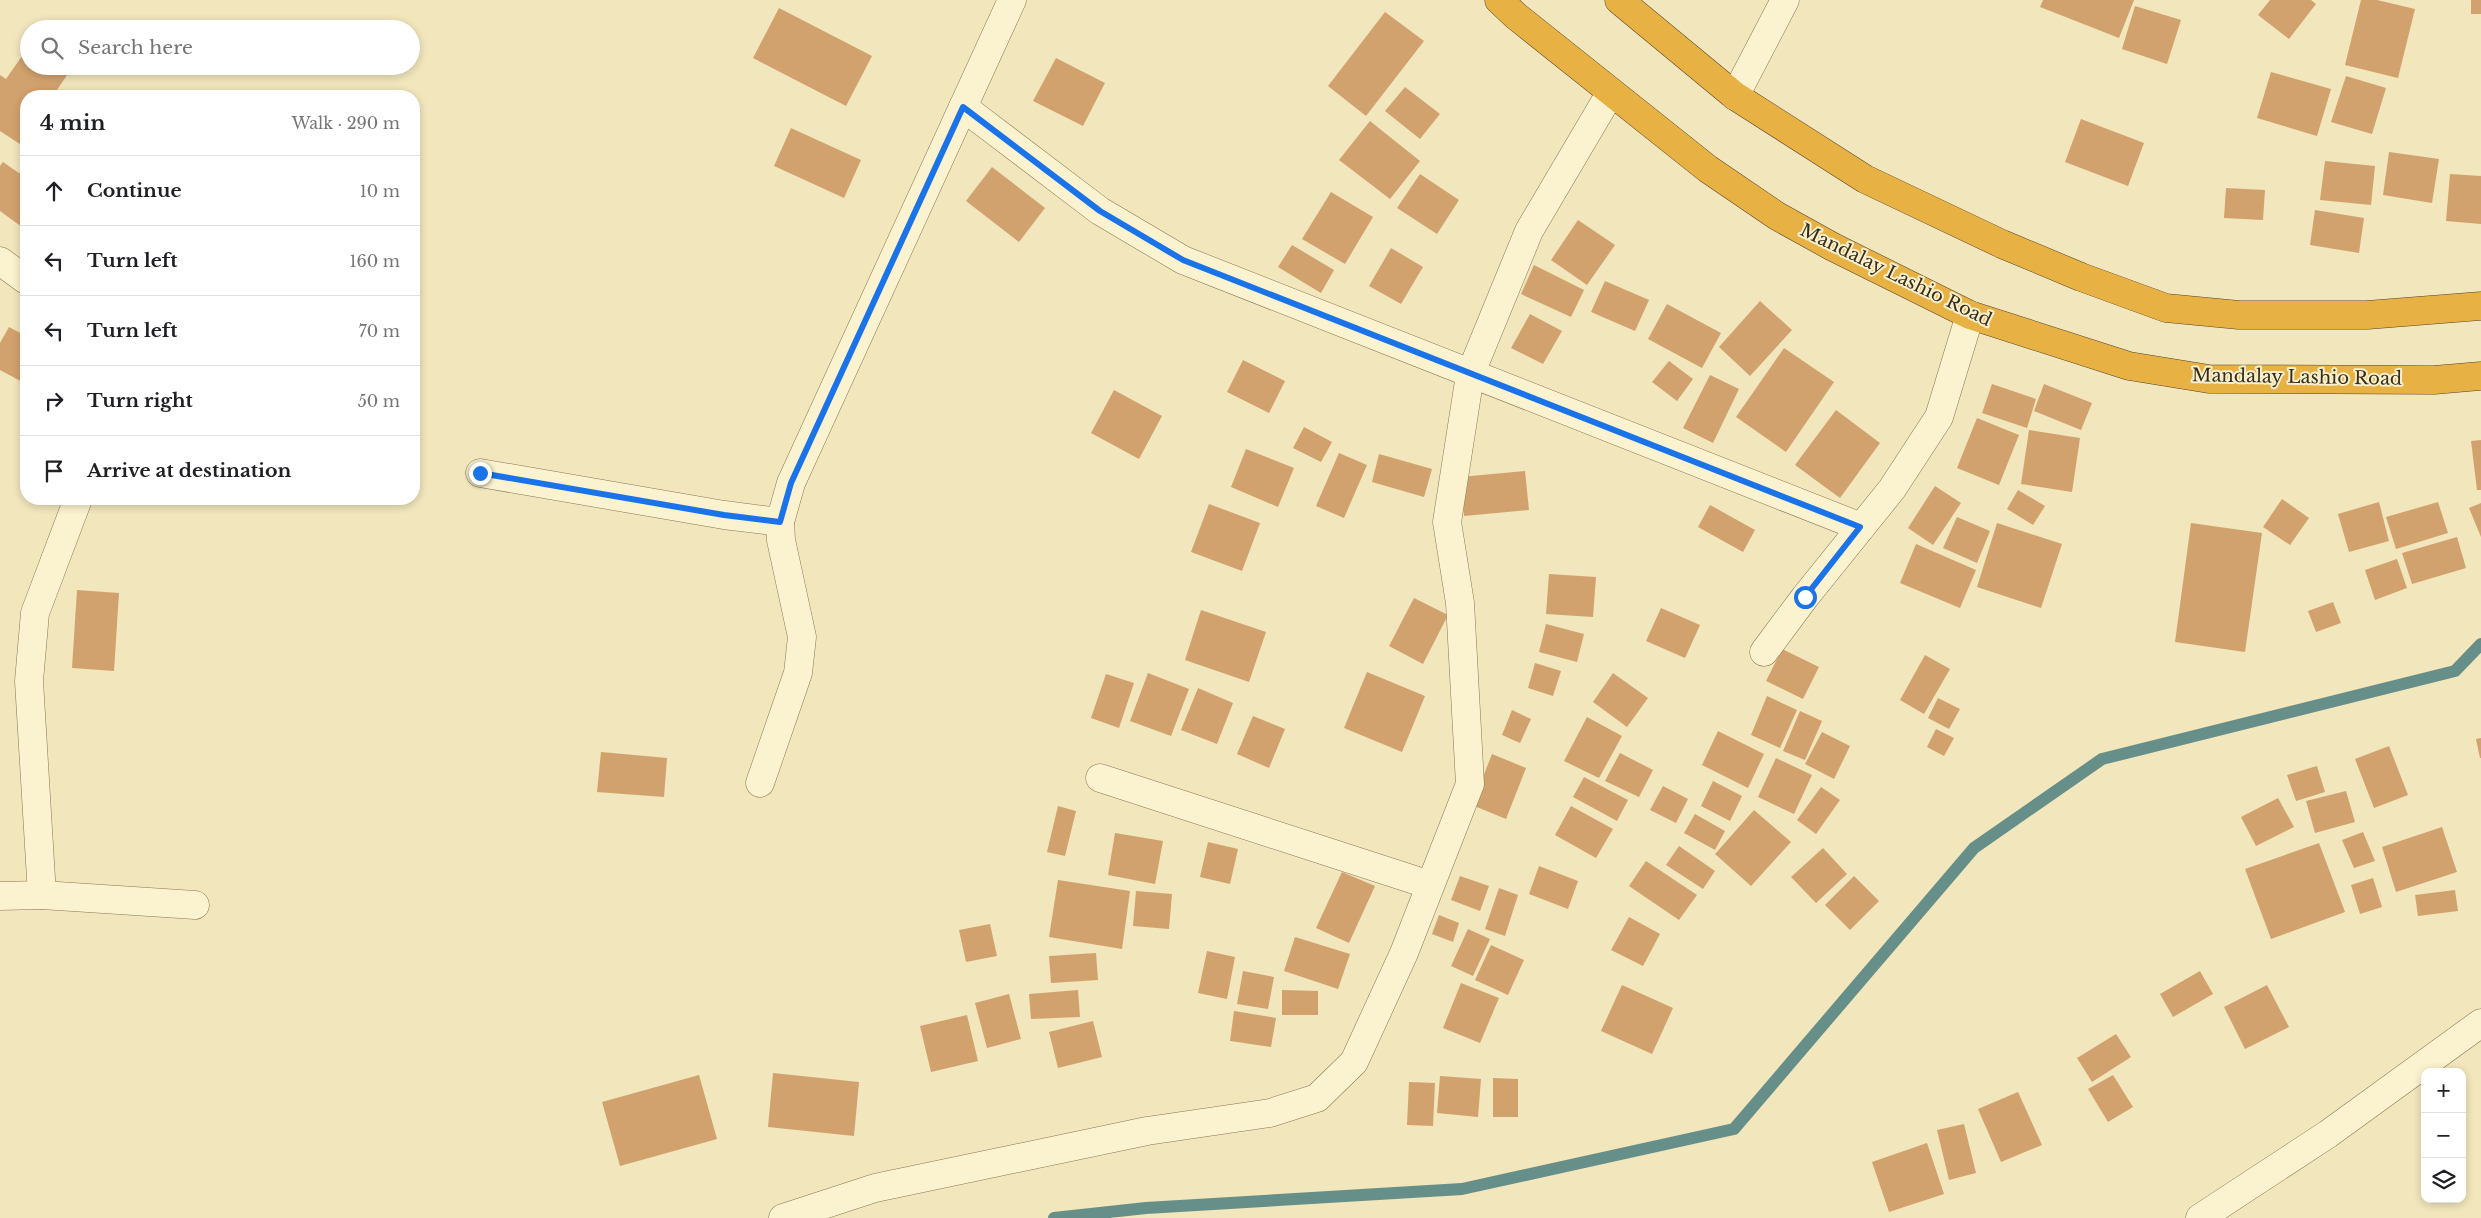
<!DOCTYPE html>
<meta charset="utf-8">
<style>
body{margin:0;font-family:"Libre Baskerville",serif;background:#f6f6f6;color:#202124}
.controls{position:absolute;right:15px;bottom:15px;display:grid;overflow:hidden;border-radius:10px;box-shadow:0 2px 8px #0003}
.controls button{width:45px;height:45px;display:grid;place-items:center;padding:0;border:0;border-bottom:1px solid #e0e0e0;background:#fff;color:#202124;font:25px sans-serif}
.stop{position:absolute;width:15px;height:15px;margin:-11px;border:4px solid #1a73e8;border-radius:50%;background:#fff}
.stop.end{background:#1a73e8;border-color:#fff;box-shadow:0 1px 5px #0008}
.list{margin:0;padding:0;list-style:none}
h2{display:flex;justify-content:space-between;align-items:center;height:65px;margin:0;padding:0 20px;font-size:21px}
h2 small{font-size:16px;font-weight:400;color:#757577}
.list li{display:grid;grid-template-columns:32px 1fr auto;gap:15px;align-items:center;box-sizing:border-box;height:70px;padding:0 20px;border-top:1px solid #e0e0e0}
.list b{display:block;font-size:19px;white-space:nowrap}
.list em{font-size:16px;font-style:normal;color:#757577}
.icon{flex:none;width:28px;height:28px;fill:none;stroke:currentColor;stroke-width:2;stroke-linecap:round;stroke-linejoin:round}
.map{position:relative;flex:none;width:2481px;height:1218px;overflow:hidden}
.search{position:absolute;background:#fff;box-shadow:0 2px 8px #0003;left:20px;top:20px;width:400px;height:55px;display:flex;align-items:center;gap:12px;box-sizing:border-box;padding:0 18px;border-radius:28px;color:#757577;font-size:19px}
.panel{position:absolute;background:#fff;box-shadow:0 2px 8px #0003;left:20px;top:90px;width:400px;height:415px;border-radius:20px}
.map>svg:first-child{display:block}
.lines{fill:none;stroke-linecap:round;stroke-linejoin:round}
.stream{stroke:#678f89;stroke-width:12}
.building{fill:#d2a26e}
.street-casing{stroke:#897654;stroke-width:29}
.highway-casing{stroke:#564329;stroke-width:29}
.street{stroke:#fbf3cf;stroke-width:28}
.highway{stroke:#e8b144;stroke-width:28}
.route{stroke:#1a73e8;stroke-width:6}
.labels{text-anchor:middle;stroke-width:4;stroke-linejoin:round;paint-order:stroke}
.street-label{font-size:18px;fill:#372b1a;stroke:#f8f0cc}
</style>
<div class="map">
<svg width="2481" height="1218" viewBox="0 0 2481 1218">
<rect width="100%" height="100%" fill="#f1e6bc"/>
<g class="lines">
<path class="stream" d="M1054,1218L1146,1208L1462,1189L1734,1129L1974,848L2102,759L2455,671L2481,644"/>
</g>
<g class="building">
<path d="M2043,0H2134L2119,38L2040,7Z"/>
<path d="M2270,0H2311L2316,4L2289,39L2258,15Z"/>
<path d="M2361,0H2377L2415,9L2398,78L2345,65Z"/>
<rect x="2471" y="0" width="10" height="14"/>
<path d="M2135,6L2181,20L2167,64L2122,49Z"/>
<path d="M779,8L872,56L846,106L753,58Z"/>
<path d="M1385,12L1424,41L1366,116L1328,86Z"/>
<path d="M29,46V66H73L53,96H26V148L0,131V75L6,79Z"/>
<path d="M1056,58L1105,83L1083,126L1033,101Z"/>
<path d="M2271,72L2331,89L2317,136L2257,118Z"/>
<path d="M2346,76L2386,88L2372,134L2331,122Z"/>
<path d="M1405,87L1440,114L1420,139L1385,111Z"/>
<path d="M2081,119L2144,143L2128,186L2065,162Z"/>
<path d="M1370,121L1420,161L1390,199L1339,160Z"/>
<path d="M791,128L861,160L844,198L774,166Z"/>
<path d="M2389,152L2439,159L2432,203L2383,195Z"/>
<path d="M2325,161L2375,166L2371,205L2320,200Z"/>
<path d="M3,162L26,178V230L0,211V166Z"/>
<path d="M992,167L1045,208L1019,242L966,201Z"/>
<path d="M1420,174L1459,200L1437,234L1397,208Z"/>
<path d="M2450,174L2481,176V224L2446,221Z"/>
<path d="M2226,188L2265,190L2263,220L2224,218Z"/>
<path d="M1331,192L1373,217L1345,264L1302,239Z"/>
<path d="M2315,210L2364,218L2359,253L2310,245Z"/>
<path d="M1578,220L1615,245L1587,285L1551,260Z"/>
<path d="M1292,245L1334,270L1321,293L1278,267Z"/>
<path d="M1391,248L1423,267L1401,304L1369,286Z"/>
<path d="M1534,265L1584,290L1571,317L1521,294Z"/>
<path d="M1605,281L1649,300L1635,331L1591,312Z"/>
<path d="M1760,301L1792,330L1750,376L1719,347Z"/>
<path d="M1667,304L1721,333L1702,368L1648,339Z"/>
<path d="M1530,314L1562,331L1543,364L1511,348Z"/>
<path d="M9,327L26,336V384L0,370V343Z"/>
<path d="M1784,348L1834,382L1786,452L1736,417Z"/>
<path d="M1243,360L1285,381L1269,413L1227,392Z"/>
<path d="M1669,361L1693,379L1677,401L1652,382Z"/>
<path d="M1710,375L1739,389L1713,443L1683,428Z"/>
<path d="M1992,384L2036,399L2027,428L1982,413Z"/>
<path d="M2044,384L2092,403L2081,430L2034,411Z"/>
<path d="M1114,390L1162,416L1139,459L1091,433Z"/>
<path d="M1836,410L1880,443L1840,498L1795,465Z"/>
<path d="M1977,418L2019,435L1999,485L1957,468Z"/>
<path d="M1304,427L1332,442L1321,462L1293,448Z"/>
<path d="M2029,430L2080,438L2072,492L2021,484Z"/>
<path d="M2481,440V490H2477L2471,441Z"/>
<path d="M1246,449L1294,468L1278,507L1231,487Z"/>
<path d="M1339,453L1367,465L1344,518L1316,506Z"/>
<path d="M1379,454L1432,469L1424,497L1372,482Z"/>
<path d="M1525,471L1529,510L1464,516L1460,477Z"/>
<path d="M1935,486L1961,503L1933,545L1908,528Z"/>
<path d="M2018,490L2045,506L2033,525L2007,509Z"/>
<path d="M2282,499L2309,518L2290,545L2263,527Z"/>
<path d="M2379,502L2389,541L2349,552L2338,514Z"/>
<path d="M2438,502L2448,533L2396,549L2386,517Z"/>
<path d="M2481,503V537L2469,508Z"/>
<path d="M1209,504L1260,523L1242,571L1191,552Z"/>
<path d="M1710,505L1755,530L1743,552L1698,527Z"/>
<path d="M1957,517L1990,531L1977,563L1943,548Z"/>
<path d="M1997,523L2062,544L2041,608L1977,587Z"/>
<path d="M2191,523L2262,533L2245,652L2175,642Z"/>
<path d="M2457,537L2466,568L2412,584L2402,553Z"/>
<path d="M1916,544L1976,570L1960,608L1900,583Z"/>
<path d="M2397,559L2407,588L2375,600L2365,570Z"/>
<path d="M1549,574L1596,577L1593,617L1546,614Z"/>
<path d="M77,590L119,593L114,671L72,668Z"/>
<path d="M1414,598L1448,615L1423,664L1389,646Z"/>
<path d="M2333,602L2341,623L2316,632L2308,611Z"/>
<path d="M1661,608L1700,625L1685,658L1646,641Z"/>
<path d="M1201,610L1266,632L1249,682L1185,660Z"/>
<path d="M1546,624L1584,634L1577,662L1539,652Z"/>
<path d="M1782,649L1819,667L1803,699L1766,681Z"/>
<path d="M1925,655L1950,669L1924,714L1900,700Z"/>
<path d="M1535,663L1561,671L1553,696L1528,688Z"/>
<path d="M1367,672L1425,696L1402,752L1344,728Z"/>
<path d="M1148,673L1189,689L1171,736L1130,721Z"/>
<path d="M1613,673L1648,698L1627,727L1593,702Z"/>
<path d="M1106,674L1134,683L1119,728L1091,718Z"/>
<path d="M1198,688L1233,703L1217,744L1181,730Z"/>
<path d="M1767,696L1797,710L1780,748L1751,735Z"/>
<path d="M1938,698L1960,709L1949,729L1928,718Z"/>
<path d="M1512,710L1531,719L1520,743L1502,735Z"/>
<path d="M1800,711L1822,721L1805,760L1783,751Z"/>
<path d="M1253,716L1285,729L1269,768L1237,754Z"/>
<path d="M1587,717L1622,736L1599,778L1564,761Z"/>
<path d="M1936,729L1954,738L1944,756L1927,747Z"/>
<path d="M1718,731L1764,754L1748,788L1702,765Z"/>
<path d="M1822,732L1850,746L1834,779L1805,764Z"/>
<path d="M2481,738V758H2480L2476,739Z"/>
<path d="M2389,746L2408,795L2374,808L2355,759Z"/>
<path d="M601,752L667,758L664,797L597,792Z"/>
<path d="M1620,753L1653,770L1639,797L1605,781Z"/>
<path d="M1492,754L1526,768L1506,819L1472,805Z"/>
<path d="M1776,758L1812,775L1794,814L1758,797Z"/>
<path d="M2317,766L2325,792L2296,801L2287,775Z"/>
<path d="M1584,777L1628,800L1617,821L1573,797Z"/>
<path d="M1713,781L1742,796L1730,821L1701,806Z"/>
<path d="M1663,786L1688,799L1676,823L1650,810Z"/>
<path d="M1821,787L1840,800L1816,834L1797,820Z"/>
<path d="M2346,791L2355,822L2315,833L2306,801Z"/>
<path d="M2278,798L2294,827L2256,846L2241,817Z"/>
<path d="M1058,806L1076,811L1065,856L1047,852Z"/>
<path d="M1571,806L1613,829L1596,858L1555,835Z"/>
<path d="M1754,810L1791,842L1751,886L1715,854Z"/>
<path d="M1695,814L1725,831L1715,850L1684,833Z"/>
<path d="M2442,827L2457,872L2396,892L2382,847Z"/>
<path d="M2363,832L2375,861L2354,868L2342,840Z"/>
<path d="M1115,833L1163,841L1155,884L1108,875Z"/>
<path d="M1208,842L1238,849L1230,884L1200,877Z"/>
<path d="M2319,843L2345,912L2271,939L2245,869Z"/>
<path d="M1679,846L1715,871L1703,889L1666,865Z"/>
<path d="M1823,848L1847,874L1816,903L1791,877Z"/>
<path d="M1646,861L1697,895L1679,920L1629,886Z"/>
<path d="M1539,866L1578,881L1568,909L1529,894Z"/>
<path d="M1342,872L1375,886L1349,943L1316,928Z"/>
<path d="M1460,876L1489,886L1480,911L1451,900Z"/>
<path d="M1854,876L1879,901L1850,930L1825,905Z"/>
<path d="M2373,878L2382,907L2360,914L2351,885Z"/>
<path d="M1058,880L1130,891L1122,949L1049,937Z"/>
<path d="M1499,888L1518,895L1505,936L1485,929Z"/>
<path d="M2455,890L2458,911L2418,916L2415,895Z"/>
<path d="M1136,891L1172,894L1169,929L1133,926Z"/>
<path d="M1439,915L1459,923L1453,942L1432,934Z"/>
<path d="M1629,917L1660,934L1643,966L1611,950Z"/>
<path d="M990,924L997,956L966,962L959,930Z"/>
<path d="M1468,929L1490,939L1473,976L1451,966Z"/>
<path d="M1295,937L1350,954L1338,989L1284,971Z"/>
<path d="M1491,945L1524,960L1508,995L1475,980Z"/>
<path d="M1207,951L1235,957L1227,999L1198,993Z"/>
<path d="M1096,953L1098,980L1051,983L1049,956Z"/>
<path d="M1243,971L1274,977L1268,1009L1237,1004Z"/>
<path d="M2200,971L2213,994L2173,1017L2160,994Z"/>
<path d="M1461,983L1499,998L1480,1043L1443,1028Z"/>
<path d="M1622,985L1673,1008L1652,1054L1601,1031Z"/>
<path d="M2267,985L2289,1027L2245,1049L2224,1007Z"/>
<path d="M1078,990L1080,1017L1031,1019L1029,994Z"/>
<path d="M1282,990L1318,991V1015H1282Z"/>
<path d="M1009,994L1021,1039L987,1048L975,1003Z"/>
<path d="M1234,1011L1276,1018L1271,1047L1230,1041Z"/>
<path d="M967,1015L978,1061L931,1072L920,1026Z"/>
<path d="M1093,1021L1102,1057L1058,1068L1049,1032Z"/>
<path d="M2116,1034L2131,1057L2092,1082L2077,1058Z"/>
<path d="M773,1073L859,1082L854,1136L768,1127Z"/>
<path d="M699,1075L717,1139L620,1166L602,1102Z"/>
<path d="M2113,1075L2133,1107L2108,1122L2088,1089Z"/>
<path d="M1440,1076L1481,1079L1478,1117L1437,1113Z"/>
<path d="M1493,1078L1518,1079V1117H1493Z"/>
<path d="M1409,1082L1435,1083L1433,1126L1407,1125Z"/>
<path d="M2018,1092L2042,1145L2001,1162L1978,1109Z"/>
<path d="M1964,1124L1976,1173L1949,1180L1937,1130Z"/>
<path d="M1927,1143L1944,1194L1889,1212L1872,1162Z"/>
</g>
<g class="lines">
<g class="street-casing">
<g id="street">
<path d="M1735,96L1785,0"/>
<path d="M963,107L1100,211L1183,260L1861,527"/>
<path d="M0,261L26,280"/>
<path d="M480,473L724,515L780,522"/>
<path d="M1764,652L1805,597L1892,489L1939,417L1970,315"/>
<path d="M1100,778L1430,885"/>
<path d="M760,783L798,673L802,637L781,540L780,522L791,483L1012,0"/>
<path d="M42,895L29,681L35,613L78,499"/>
<path d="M0,896L42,895L195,905"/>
<path d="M783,1218L875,1188L1147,1131L1270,1113L1317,1098L1354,1062L1404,953L1470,784L1460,603L1447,522L1470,375L1529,231L1611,92"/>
<path d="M2200,1218L2328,1134L2481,1023"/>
</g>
</g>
<g class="highway-casing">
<g id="highway">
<path d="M1499,0L1516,16L1708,169L1777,216L1833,247L1970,315L2129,366L2209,379L2434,380L2481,376"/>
<path d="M1619,0L1735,96L1865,179L2002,244L2081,277L2166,308L2239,315H2367L2481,306"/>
</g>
</g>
<use href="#street" class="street"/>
<use href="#highway" class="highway"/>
</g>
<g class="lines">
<path class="route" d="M480,473L724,515L780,522L791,483L963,107L1100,211L1183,260L1860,527L1805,597"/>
</g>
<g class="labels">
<g class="street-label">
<text transform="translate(1896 275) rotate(26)" y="6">Mandalay Lashio Road</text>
<text transform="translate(2297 377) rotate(1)" y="6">Mandalay Lashio Road</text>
</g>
</g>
</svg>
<div class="controls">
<button>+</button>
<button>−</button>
<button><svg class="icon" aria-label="layers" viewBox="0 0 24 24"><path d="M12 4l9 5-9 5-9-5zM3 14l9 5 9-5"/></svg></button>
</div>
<div class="stop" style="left:1805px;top:597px"></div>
<div class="stop end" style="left:480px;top:473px"></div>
<div class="search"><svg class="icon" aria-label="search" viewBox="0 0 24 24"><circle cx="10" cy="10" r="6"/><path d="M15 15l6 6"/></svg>Search here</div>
<section class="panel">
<h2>4 min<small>Walk · 290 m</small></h2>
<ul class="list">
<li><svg class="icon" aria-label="ahead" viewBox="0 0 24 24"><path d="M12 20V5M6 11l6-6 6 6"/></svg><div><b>Continue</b></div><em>10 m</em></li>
<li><svg class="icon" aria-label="left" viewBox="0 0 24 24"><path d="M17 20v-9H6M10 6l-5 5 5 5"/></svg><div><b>Turn left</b></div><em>160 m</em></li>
<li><svg class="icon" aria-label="left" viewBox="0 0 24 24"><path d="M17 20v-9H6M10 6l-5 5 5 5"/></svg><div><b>Turn left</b></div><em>70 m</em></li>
<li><svg class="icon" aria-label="right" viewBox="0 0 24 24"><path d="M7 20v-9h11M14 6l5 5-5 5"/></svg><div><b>Turn right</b></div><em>50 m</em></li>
<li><svg class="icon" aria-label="arrive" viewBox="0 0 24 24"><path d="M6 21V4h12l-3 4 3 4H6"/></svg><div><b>Arrive at destination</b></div></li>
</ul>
</section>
</div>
